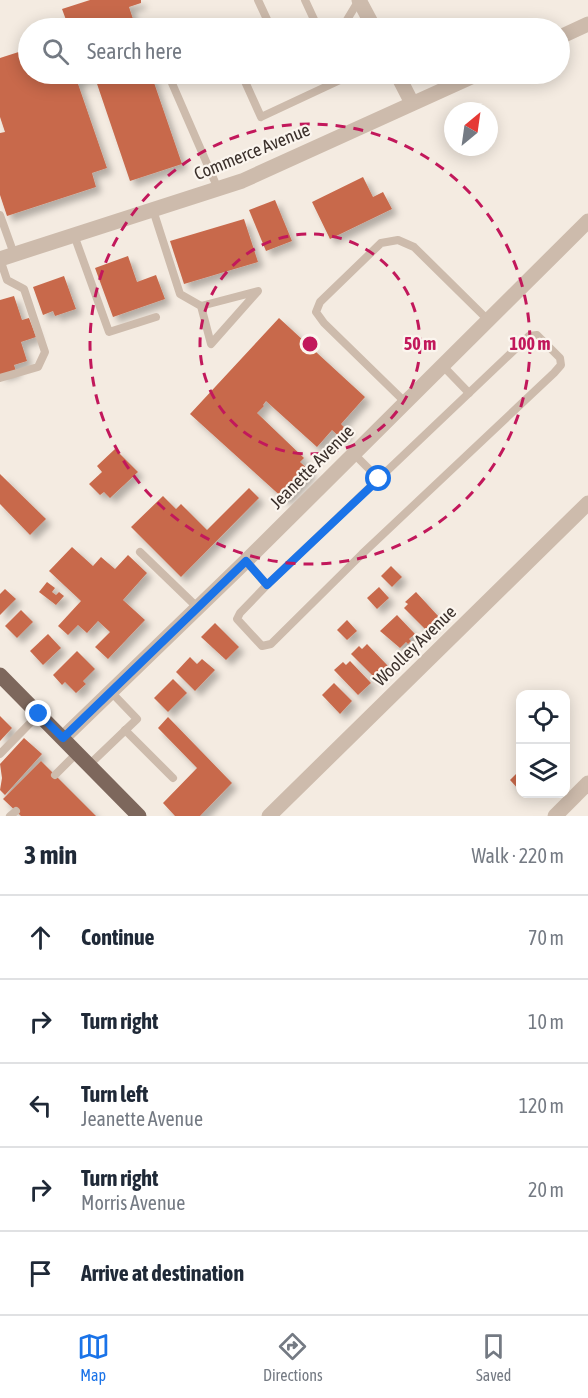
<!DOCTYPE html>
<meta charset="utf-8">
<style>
body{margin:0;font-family:"Asap Condensed",sans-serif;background:#f6f6f7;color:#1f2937}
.controls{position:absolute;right:18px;bottom:18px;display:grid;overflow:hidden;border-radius:12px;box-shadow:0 3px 15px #0003}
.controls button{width:54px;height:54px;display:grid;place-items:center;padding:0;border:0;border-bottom:2px solid #e0e1e3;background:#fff;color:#1f2937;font:30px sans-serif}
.compass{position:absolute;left:444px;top:102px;width:54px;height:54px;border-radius:50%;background:#fff;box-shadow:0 3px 15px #0003;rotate:29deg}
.stop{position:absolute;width:18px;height:18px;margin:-14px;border:4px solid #1a73e8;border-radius:50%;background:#fff}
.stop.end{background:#1a73e8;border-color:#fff;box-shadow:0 2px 6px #0008}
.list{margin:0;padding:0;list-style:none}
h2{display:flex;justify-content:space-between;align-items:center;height:78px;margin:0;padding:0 24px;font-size:26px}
h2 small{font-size:20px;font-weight:400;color:#747a83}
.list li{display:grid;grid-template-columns:39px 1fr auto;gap:18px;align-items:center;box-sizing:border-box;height:84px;padding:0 24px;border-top:2px solid #e0e1e3}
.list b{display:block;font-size:22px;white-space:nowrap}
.list p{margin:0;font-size:20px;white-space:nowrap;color:#747a83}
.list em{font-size:20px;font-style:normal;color:#747a83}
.icon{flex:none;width:33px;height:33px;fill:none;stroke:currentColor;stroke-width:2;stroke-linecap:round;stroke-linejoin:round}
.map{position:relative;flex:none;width:588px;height:816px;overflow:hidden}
.search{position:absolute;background:#fff;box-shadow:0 3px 15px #0003;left:18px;right:18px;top:18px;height:66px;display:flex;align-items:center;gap:15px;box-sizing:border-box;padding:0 21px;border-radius:33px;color:#747a83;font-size:22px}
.sheet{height:498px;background:#fff}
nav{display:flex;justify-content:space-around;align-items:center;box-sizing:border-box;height:84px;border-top:2px solid #e0e1e3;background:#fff;font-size:16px;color:#747a83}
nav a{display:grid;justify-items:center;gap:3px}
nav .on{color:#1a73e8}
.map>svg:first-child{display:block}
.building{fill:#c8694b;filter:url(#shadow)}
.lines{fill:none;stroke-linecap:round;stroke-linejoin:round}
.service{stroke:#cdbbac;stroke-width:8}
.minor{stroke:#cdbbac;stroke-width:15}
.primary{stroke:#7d675c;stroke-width:15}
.route{stroke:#1a73e8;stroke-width:8}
.ring{fill:none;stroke:#c2185b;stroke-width:3;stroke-dasharray:10 8}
.labels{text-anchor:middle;stroke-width:4.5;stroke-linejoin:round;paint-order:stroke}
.street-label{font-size:18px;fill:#3b302b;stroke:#fbf5ee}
.centre{fill:#c2185b;stroke:#fbf5ee;stroke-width:3}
.ring-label{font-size:18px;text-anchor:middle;font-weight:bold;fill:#c2185b;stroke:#fbf5ee;stroke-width:4.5;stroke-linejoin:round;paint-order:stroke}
</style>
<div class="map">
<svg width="588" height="816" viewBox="0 0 588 816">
<defs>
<filter id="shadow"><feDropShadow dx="5.5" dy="5.5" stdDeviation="3" flood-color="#0004"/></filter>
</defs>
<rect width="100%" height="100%" fill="#f4ebe1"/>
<g class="building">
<path d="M90,0H141V3L129,7L136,28H69L62,9Z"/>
<path d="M28,49V74H151L182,164L130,181L94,75L77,81L107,168L92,173L96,187L7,216L0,195V133L5,132L0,117V58Z"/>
<path d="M363,177L373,197L383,192L392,209L330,239L312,202Z"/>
<path d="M275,200L292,241L266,251L249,210Z"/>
<path d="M244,219L258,262L184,284L170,241Z"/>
<path d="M128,256L137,282L156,275L165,299L113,317L95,268Z"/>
<path d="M64,276L76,309L55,316L53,311L43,315L33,287Z"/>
<path d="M14,296L22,320L29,318L36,337L21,342L27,361L14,365L16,371L0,376V300Z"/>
<path d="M279,318L365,397L341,424L348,431L342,439L332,430L317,447L266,401L263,405L264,406L257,413L304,458L300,462L311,472L285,500L190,414Z"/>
<path d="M115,449L138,472L110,498L104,492L100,495L89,484L102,472L97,466Z"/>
<path d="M0,474L46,519L30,535L0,504Z"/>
<path d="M249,488L259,498L181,577L131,527L163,496L176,509L181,504L207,530Z"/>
<path d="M72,547L93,566L101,557L115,569L128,555L147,573L123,600L145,620L108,659L95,647L110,632L98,621L87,633L78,625L68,635L58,626L81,601L49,571Z"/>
<path d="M391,566L402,577L392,587L381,576Z"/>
<path d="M47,582L55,588L52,592L56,595L59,592L64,596L56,605L39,592Z"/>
<path d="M379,587L389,598L377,609L367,598Z"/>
<path d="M5,589L16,599L0,615V594Z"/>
<path d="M416,592L439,617L426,630L404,608L408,604L405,602Z"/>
<path d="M21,610L33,622L17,638L5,626Z"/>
<path d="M397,615L415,634L409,639L411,641L408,644L406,642L400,648L380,631Z"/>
<path d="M347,620L357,631L347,640L337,630Z"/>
<path d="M215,623L239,647L226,660L201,637Z"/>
<path d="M48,634L61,648L43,665L30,651Z"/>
<path d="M367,644L388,666L375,678L351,654L359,646L362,649Z"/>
<path d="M77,651L95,669L83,681L86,684L76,693L65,682L62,685L53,675Z"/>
<path d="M190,657L197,664L202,659L215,670L195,691L176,672Z"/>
<path d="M350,661L371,683L358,695L334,670L343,662L346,665Z"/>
<path d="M173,679L187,693L168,712L154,698Z"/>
<path d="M334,683L352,701L340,714L322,695Z"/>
<path d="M0,716L12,728L0,741Z"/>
<path d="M168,717L232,783L200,816H175L163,803L197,768L158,728Z"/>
<path d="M24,738L42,754L5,795L0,790L2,778L0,764Z"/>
<path d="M41,761L96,816H21L3,799Z"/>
<path d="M520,770V791L510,780Z"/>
</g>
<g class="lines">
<g class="service">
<path d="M258,0L271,28"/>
<path d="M305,0L318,28"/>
<path d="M342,28L359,0"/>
<path d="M168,74L218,189"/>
<path d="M251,74L243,77L261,117L353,74"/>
<path d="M153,210L180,294L201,306L258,291L211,344L201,306"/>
<path d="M0,215L14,254"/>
<path d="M74,235L109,332L156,317"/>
<path d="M442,365L469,393"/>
<path d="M0,378L38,367L45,352L24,289L7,280L0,259"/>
<path d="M405,402L324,323L316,312L320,302L381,243L398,240L414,247L488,320"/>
<path d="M353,453L379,479"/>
<path d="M140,552L198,608"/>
<path d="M246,561L267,585L240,613L237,619L262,646L271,644L362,554L554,373L561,365L560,358L537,335L529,336L267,585"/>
<path d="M125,730L173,778"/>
<path d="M0,754L39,714"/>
<path d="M89,765L137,719L112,693"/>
<path d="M55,775L77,753"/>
<path d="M10,816L16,811"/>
</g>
<g class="minor">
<path d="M359,0L374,28"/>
<path d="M560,37L588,24"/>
<path d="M397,74L412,103"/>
<path d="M0,259L242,181L478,74"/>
<path d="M63,738L246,561L588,221"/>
<path d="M269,816L588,503"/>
<path d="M555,816L588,783"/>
</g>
<path class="primary" d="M0,675L139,816"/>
</g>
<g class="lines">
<path class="route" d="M39,714L63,738L246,561L267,585L379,479"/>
</g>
<g class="ring">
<circle cx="310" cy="344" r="110"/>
<circle cx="310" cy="344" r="220"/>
</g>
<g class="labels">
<g class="street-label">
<text transform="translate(252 152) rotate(-22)" y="6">Commerce Avenue</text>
<text transform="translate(312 467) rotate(-45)" y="6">Jeanette Avenue</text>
<text transform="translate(415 646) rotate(-44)" y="6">Woolley Avenue</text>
</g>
</g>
<circle cx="310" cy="344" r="9" class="centre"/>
<g class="ring-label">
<text x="420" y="350">50 m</text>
<text x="530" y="350">100 m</text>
</g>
</svg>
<div class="controls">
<button><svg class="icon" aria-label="locate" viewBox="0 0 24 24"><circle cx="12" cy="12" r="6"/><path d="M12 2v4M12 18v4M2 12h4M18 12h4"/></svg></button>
<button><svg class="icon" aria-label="layers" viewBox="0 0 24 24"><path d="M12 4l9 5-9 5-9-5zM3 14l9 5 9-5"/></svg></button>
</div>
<svg class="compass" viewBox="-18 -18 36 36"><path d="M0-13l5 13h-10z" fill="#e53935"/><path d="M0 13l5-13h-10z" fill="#747a83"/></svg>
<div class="stop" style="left:379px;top:479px"></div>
<div class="stop end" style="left:39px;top:714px"></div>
<div class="search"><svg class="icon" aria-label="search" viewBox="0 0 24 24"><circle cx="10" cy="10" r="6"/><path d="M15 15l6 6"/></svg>Search here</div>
</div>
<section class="sheet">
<h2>3 min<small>Walk · 220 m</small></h2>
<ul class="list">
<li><svg class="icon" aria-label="ahead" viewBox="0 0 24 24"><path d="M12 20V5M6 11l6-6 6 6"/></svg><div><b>Continue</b></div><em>70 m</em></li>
<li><svg class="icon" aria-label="right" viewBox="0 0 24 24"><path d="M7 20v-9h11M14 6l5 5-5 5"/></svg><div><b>Turn right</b></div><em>10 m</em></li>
<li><svg class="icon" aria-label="left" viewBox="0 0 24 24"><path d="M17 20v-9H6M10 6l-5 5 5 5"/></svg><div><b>Turn left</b><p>Jeanette Avenue</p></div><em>120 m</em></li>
<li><svg class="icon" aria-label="right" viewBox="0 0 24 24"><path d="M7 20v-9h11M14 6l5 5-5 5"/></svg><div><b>Turn right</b><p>Morris Avenue</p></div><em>20 m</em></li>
<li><svg class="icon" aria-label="arrive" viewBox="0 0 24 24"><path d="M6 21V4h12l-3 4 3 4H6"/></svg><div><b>Arrive at destination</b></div></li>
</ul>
</section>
<nav>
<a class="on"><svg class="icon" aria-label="map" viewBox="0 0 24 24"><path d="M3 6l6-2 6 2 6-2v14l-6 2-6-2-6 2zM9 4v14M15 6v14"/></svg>Map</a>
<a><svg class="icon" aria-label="directions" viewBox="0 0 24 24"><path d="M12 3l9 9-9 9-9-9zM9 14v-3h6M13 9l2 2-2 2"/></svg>Directions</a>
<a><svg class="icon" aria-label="saved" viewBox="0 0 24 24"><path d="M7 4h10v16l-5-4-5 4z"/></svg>Saved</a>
</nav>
